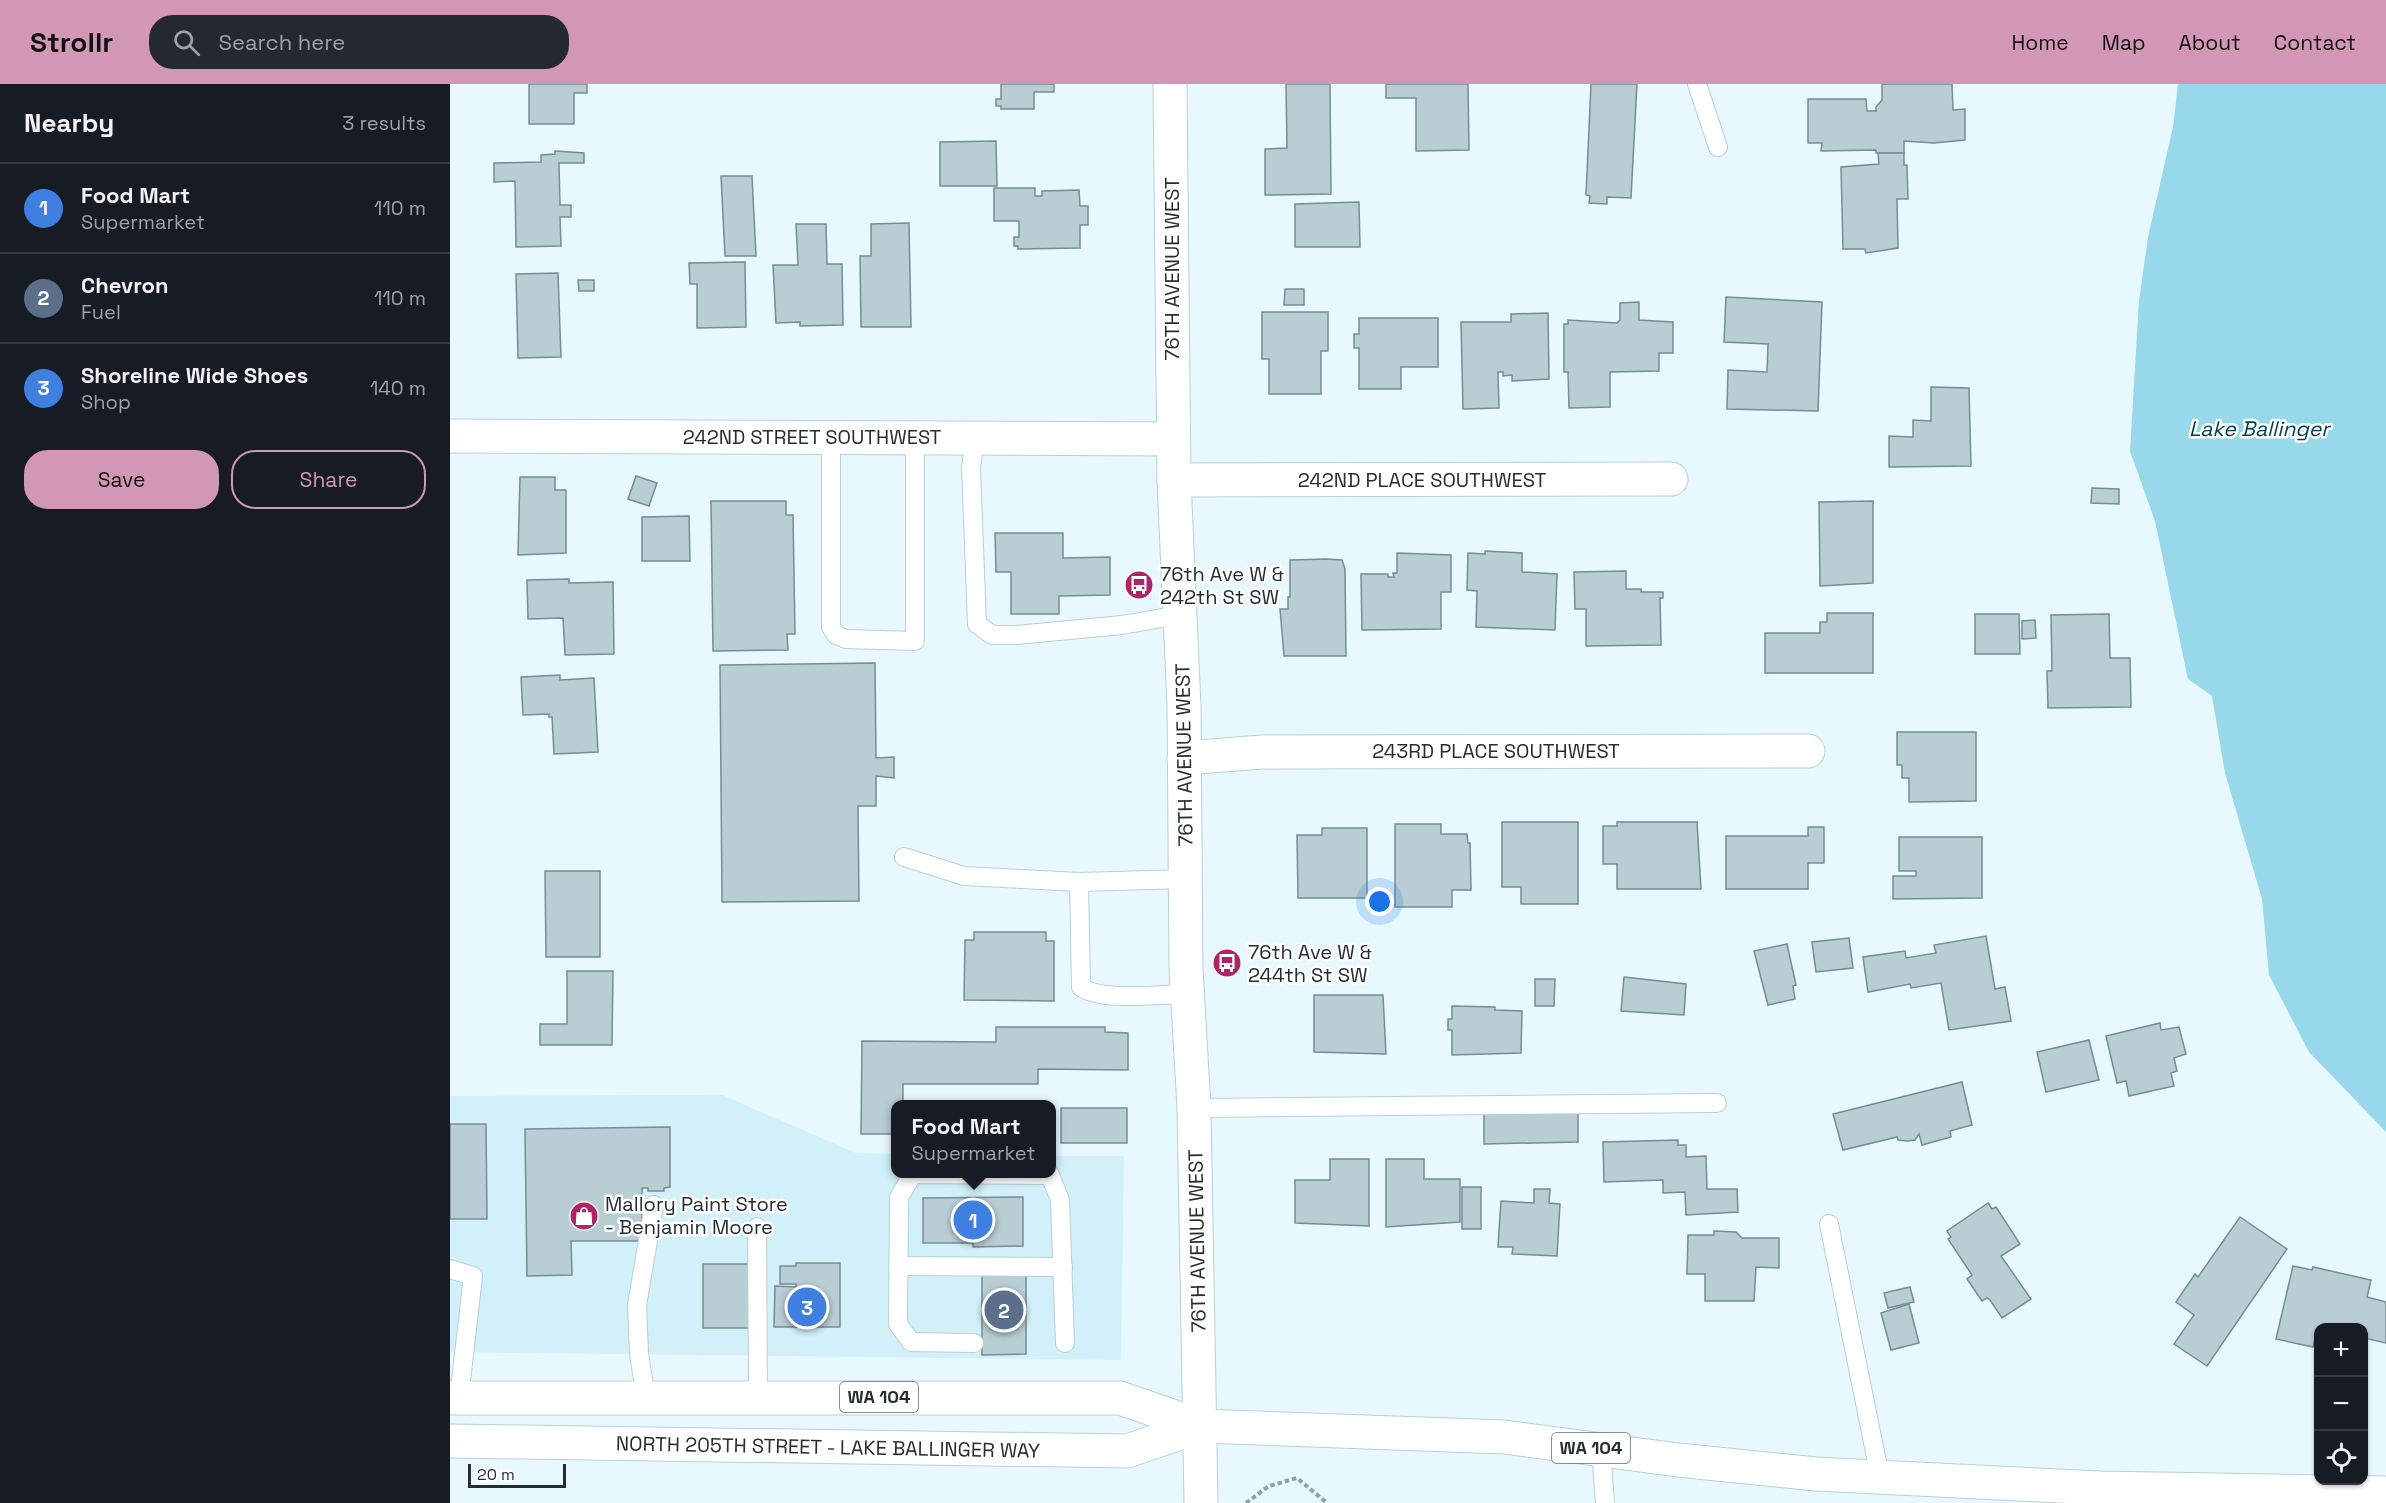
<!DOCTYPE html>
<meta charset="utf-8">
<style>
body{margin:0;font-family:"Space Grotesk",sans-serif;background:#242831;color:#f1f3f6}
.controls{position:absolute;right:18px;bottom:18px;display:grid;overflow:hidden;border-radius:12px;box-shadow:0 2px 4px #0004}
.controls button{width:54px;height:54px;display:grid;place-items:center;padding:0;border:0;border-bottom:2px solid #363941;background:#171b24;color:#f1f3f6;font:30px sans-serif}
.scale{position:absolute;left:18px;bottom:15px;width:98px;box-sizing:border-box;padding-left:6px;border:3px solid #252d30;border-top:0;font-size:16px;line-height:21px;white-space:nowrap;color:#252d30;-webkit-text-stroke:4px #fff;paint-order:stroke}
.you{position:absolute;left:930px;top:818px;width:21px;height:21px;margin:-15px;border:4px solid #fff;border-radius:50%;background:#1a73e8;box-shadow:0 0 0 9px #1a73e833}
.badge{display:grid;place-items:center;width:39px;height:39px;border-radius:50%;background:#d296b6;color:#fff;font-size:20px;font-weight:700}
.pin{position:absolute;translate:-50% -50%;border:3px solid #fff;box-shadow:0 2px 6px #0006}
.popup{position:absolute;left:441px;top:1016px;width:165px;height:78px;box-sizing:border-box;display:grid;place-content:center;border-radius:12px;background:#171b24;filter:drop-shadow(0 2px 4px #0005);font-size:20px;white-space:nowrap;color:#9ea1a6}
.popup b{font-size:22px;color:#f1f3f6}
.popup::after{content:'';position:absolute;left:50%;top:100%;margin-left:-12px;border:12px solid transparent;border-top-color:#171b24}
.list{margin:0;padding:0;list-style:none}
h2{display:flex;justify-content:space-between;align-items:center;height:78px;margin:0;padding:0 24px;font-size:26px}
h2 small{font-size:20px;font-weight:400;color:#9ea1a6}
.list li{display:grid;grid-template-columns:39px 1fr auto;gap:18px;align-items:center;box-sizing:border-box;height:90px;padding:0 24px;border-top:2px solid #363941}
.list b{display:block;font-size:22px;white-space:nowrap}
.list p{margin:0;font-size:20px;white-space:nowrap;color:#9ea1a6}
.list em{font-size:20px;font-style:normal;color:#9ea1a6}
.actions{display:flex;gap:12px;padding:18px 24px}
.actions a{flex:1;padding:14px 0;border:2px solid #d296b6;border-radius:24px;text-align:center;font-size:21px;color:#d296b6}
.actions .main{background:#d296b6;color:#111}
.icon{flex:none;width:33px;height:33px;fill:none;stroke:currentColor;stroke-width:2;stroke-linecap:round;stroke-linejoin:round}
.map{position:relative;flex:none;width:1936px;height:1419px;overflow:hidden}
header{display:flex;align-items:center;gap:36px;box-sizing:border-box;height:84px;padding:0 30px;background:#d296b6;color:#111}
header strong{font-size:28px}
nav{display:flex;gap:33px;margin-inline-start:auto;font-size:21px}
.search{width:420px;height:54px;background:#242831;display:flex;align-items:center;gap:15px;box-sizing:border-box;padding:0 21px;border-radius:24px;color:#9ea1a6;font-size:22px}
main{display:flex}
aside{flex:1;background:#171b24}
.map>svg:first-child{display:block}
.built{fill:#d1f0f9}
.water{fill:#97d8eb}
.building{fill:#b8ced4;stroke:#788c92;stroke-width:1.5}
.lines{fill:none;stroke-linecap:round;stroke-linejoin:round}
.service-casing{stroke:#b9cfd5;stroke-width:20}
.minor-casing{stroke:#b9cfd5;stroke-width:35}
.tertiary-casing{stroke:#b9cfd5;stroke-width:35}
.primary-casing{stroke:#b9cfd5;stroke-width:35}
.path{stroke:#93a1a5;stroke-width:4;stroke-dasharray:4.5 3;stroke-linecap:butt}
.service{stroke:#fff;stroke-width:18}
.minor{stroke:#fff;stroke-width:33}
.tertiary{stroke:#fff;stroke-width:33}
.primary{stroke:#fff;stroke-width:33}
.labels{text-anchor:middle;stroke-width:5;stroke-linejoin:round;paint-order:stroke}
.shield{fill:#fff;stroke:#666c6e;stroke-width:1.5}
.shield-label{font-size:18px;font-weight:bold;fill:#252d30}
.street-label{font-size:20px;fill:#252d30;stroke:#fff}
.poi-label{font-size:20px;fill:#252d30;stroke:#fff;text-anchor:start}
.water-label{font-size:21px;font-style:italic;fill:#003e4b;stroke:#fff}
</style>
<header>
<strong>Strollr</strong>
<div class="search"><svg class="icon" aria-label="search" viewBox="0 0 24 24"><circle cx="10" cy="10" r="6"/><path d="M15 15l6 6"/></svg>Search here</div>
<nav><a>Home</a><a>Map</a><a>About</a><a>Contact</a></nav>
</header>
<main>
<aside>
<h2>Nearby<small>3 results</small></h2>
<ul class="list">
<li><span class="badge" style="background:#3f7fe0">1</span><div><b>Food Mart</b><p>Supermarket</p></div><em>110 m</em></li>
<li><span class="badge" style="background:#5c6f8a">2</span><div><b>Chevron</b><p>Fuel</p></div><em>110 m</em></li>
<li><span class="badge" style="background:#3f7fe0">3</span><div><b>Shoreline Wide Shoes</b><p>Shop</p></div><em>140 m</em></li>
</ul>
<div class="actions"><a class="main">Save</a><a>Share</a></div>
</aside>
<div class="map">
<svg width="1936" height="1419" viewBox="0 0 1936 1419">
<rect width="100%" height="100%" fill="#e7f9fe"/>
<path class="built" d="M272,1011L406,1069L445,1070V1090H601V1072H674L671,1276L0,1268V1012Z"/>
<path class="water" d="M1728,0H1936V1048L1859,968L1819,891L1812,815L1775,689L1762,612L1738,595L1705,437L1680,367L1689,217L1698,153L1723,43Z"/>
<g class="building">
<path d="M79,0H137V9H124V40H79Z"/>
<path d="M551,0H604V8H584V25H551V22H546V15H551Z"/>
<path d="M836,0H880L881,110L815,111V65L837,64Z"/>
<path d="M936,0H1018L1019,66L966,67V14H936Z"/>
<path d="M1141,0H1187L1181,114L1157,113V120L1139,119L1140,112L1136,111Z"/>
<path d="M1432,0H1502L1503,26L1515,25V56L1484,59L1454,57V69H1426V66L1371,67L1372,59H1358V15H1416L1417,27H1426V23L1432,16Z"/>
<path d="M546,57L547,102H490V58Z"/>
<path d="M105,67L134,69V79H109L110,121H121V133H110L111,162L66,163L65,97L44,98V79L91,78V71L105,70Z"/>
<path d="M1428,69H1454V81H1457L1458,115H1447L1448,164L1416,169L1415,165H1393L1391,83L1429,80Z"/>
<path d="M271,92H302L306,172H275Z"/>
<path d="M544,104H585V112H592V107L629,106L630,122H638V141H630V164L568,165V162H564V153H569V137H544Z"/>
<path d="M909,118L910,163H845V120Z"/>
<path d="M459,139L461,243H411L410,172H421V140Z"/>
<path d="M346,140H376L377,180H392L393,241L350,242V238L326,239L323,181H348Z"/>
<path d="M295,178L296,243L247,244V200H240L239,179Z"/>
<path d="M108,189L111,273L68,274L66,190Z"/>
<path d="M128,196H144V207H129Z"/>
<path d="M835,205H854V221H834Z"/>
<path d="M1276,213L1372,218L1368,327L1277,325L1278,286L1317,288L1318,260L1274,258Z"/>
<path d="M1189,218V236L1223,238V269H1209V287L1160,288V323L1119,324L1118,288H1114V240H1118V236L1167,239L1170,236V219Z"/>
<path d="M812,228H878V267H871V310H819V275H812Z"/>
<path d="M1098,229L1099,295L1062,297V291L1053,292V288H1048L1049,324L1013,325L1011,238H1061V230Z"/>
<path d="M909,234H988V283H951V305H909V264H904V250H909Z"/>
<path d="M1481,303L1519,304L1521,382L1439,383V352L1463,353V336L1481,337Z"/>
<path d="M186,392L207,399L199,422L178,415Z"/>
<path d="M70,393H105V406H116V469L68,471Z"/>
<path d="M1642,404L1669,405V420L1641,419Z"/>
<path d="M261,417H336V431H343L345,550H337L338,566L263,567Z"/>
<path d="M1423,417V499L1370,502L1369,418Z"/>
<path d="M239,432L240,477H192V433Z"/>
<path d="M545,449H613V474L660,473V511L609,512V530H561V488H546Z"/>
<path d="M1035,467L1072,469V488L1107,490L1105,546L1026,543L1027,507L1017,506L1018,469L1035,470Z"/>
<path d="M947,469L1001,471V508H991V545L912,546L911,490H938V493H944L943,489H947Z"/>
<path d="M876,475L892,476L895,485L896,572H834L830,525H838V513H840V476Z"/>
<path d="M1176,487V505H1191V508H1213V514H1210L1211,561L1136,562V525H1125L1124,488Z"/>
<path d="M119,495V499L163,498L164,570L115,571L113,534L78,535L77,496Z"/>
<path d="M1377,529H1423V589H1315V549H1370V538H1377Z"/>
<path d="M1525,530H1569L1570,570H1525Z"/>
<path d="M1659,530L1660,574H1680L1681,623L1598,624L1597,587H1602L1601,531Z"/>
<path d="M1585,536L1586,554L1572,555V537Z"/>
<path d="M425,579L426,674L444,673V694L426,692V722H408L409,817L272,818L270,581Z"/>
<path d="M110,591V596L144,594L148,668L104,670L102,633H99V630L73,631L71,593Z"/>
<path d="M1447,648H1526V717L1459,718V694H1452V681H1447Z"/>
<path d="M1052,738H1128V820H1071V803H1052Z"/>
<path d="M1167,738H1247L1251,805H1167V780H1153V742H1167Z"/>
<path d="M945,740H991V750H1017L1018,759H1020L1021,806H1002V823H945Z"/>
<path d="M1358,743H1374V779H1358V805H1276V752H1358Z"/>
<path d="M872,744H917V814H848L847,751H872Z"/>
<path d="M1449,753H1532V814L1443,815V792H1466V787H1449Z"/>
<path d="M95,787H150V873H96Z"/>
<path d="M524,848H596V857H604V917L514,916L515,856H524Z"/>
<path d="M1536,852L1545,905L1555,903L1561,937L1499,946L1491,899L1461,904L1460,900L1418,908L1413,873L1455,867L1456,874L1486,869L1484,861Z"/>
<path d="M1399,854L1403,884L1366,888L1362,858Z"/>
<path d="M1337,860L1346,901L1343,902L1345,915L1318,921L1304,867Z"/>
<path d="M117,887H163L162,961H90V940H117Z"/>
<path d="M1174,893L1236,900L1234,931L1171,927Z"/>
<path d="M1085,895H1105L1104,922H1085Z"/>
<path d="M864,911H933L936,970L864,968Z"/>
<path d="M1002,922L1045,923V926L1072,927L1071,969L1002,971V946H998V935H1002Z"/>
<path d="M1710,939L1711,946L1729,943L1736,970L1724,974L1727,987L1721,989L1724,1002L1679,1012L1676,997L1667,999L1656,952Z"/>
<path d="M546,943H655V948L678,949V986L588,985V1000H453V1020H445V1050H411L412,957L546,958Z"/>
<path d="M1639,956L1649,996L1596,1008L1587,968Z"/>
<path d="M1512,998L1522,1041L1500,1047L1501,1053L1472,1061L1469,1050L1465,1056L1458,1057L1448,1056L1447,1053L1393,1066L1383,1030Z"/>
<rect x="611" y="1024" width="66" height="35"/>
<path d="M1128,1025V1058L1034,1060V1027Z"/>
<path d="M0,1040H36L37,1135H0Z"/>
<path d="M220,1043V1103L214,1104V1107H198V1104H192V1157H121L122,1191L77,1192L75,1045Z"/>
<path d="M1228,1056V1061H1236V1073L1256,1072L1257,1105H1287L1288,1128L1236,1131L1235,1108L1213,1109V1096L1154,1098L1153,1058Z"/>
<path d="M880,1075H919V1142L845,1139V1096H880Z"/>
<path d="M936,1075H974V1095H1010V1138L936,1143Z"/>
<rect x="1012" y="1103" width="19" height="42"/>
<path d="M1084,1105H1100L1099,1119L1110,1120L1107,1172L1062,1170L1063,1163H1048L1051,1117L1084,1119Z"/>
<path d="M573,1113V1162L523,1163V1159H473V1114Z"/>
<path d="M1538,1119L1542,1125L1546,1123L1570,1160L1551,1172L1581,1215L1552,1234L1540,1216L1537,1214L1532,1217L1517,1195L1522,1191L1498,1155L1501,1153L1497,1147Z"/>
<path d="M1790,1133L1837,1165L1757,1282L1724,1260L1744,1231L1726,1218L1745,1190L1748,1193Z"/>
<path d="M1264,1147L1286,1148L1292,1154H1329V1184L1306,1183L1304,1217H1255V1190H1237L1238,1151H1264Z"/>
<path d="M346,1179H390V1243H324L325,1202L346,1203V1200H330V1182H346Z"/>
<rect x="253" y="1180" width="46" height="64"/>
<path d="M1843,1182L1862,1186L1863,1183L1921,1196L1917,1213L1936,1218V1259L1914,1254V1244H1868L1863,1263L1826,1255Z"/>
<path d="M532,1191H576V1270L532,1271Z"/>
<path d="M1460,1203L1464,1218L1438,1224L1434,1209Z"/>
<path d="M1459,1220L1469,1259L1441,1266L1431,1229Z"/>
</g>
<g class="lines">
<g class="service-casing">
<g id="service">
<path d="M1247,0L1268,63"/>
<path d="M381,353V543L386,551L396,555L465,557V354"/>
<path d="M525,354L521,384L527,540L542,551H566L672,541L730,531"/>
<path d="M454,773L514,792L629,798L736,795"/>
<path d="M629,798L631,903C651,918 712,910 738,910"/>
<path d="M744,1024L1267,1019"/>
<path d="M1379,1140L1430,1393"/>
<path d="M307,1143L308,1314"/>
<path d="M448,1182L613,1183"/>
<path d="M0,1185L23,1192L9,1314"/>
<path d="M524,1259L461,1258L448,1240L449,1113L463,1090L600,1091L610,1116L615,1259"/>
<path d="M196,1314L189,1270L187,1221L204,1121"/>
<path d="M1151,1365L1155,1419"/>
</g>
</g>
<g class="minor-casing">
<g id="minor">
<path d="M0,352L723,355"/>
<path d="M724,396L1221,395"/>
<path d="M734,674L812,668L1358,667"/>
</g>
</g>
<g class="tertiary-casing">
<path id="tertiary" d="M720,0L724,396L734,622L736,885L744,1024L751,1419"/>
</g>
<g class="primary-casing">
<g id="primary">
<path d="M0,1314H670L751,1342L1054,1353L1228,1376L1366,1390L1650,1404L1936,1409"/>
<path d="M0,1357L677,1367L751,1342"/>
</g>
</g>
<path class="path" d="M796,1419L819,1402L847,1394L877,1419"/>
<use href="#service" class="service"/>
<use href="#minor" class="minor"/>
<use href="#tertiary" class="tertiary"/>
<use href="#primary" class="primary"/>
</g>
<defs>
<g id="bus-disc" transform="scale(1.5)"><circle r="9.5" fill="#ad2568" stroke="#fff"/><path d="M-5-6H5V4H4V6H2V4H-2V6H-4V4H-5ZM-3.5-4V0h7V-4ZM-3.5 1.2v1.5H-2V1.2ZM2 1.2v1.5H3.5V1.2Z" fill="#fff"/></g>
<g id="shop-disc" transform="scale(1.5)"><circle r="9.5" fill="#ad2568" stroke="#fff"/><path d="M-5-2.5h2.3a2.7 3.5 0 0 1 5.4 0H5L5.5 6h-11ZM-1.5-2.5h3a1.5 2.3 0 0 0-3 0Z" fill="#fff"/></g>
</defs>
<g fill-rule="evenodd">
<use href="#bus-disc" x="689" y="501"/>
<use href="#bus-disc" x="777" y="879"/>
<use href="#shop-disc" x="134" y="1132"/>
</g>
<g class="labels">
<g class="shield">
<rect x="390" y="1298" width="78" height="30" rx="4.5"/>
<rect x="1102" y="1349" width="78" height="30" rx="4.5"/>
</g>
<g class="shield-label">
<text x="429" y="1319">WA 104</text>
<text x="1141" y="1370">WA 104</text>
</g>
<g class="street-label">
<text transform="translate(722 185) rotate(-90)" y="7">76TH AVENUE WEST</text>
<text x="362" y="360">242ND STREET SOUTHWEST</text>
<text x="972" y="403">242ND PLACE SOUTHWEST</text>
<text x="1046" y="674">243RD PLACE SOUTHWEST</text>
<text transform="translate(734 671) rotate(-91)" y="7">76TH AVENUE WEST</text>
<text transform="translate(747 1157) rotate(-91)" y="7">76TH AVENUE WEST</text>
<text transform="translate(378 1363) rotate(1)" y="7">NORTH 205TH STREET - LAKE BALLINGER WAY</text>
</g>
<g class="poi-label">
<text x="710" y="497">76th Ave W &amp;<tspan x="710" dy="23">242th St SW</tspan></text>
<text x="798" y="875">76th Ave W &amp;<tspan x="798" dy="23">244th St SW</tspan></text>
<text x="155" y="1127">Mallory Paint Store<tspan x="155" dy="23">- Benjamin Moore</tspan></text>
</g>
<g class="water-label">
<text x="1809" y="352">Lake Ballinger</text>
</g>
</g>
</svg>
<div class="controls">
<button>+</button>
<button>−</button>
<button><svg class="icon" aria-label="locate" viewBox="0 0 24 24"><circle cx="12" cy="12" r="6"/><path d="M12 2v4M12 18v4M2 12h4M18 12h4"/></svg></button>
</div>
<div class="scale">20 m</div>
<div class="you"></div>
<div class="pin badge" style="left:523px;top:1136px;background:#3f7fe0">1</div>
<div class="popup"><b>Food Mart</b>Supermarket</div>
<div class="pin badge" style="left:554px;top:1226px;background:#5c6f8a">2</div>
<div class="pin badge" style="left:357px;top:1223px;background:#3f7fe0">3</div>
</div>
</main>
